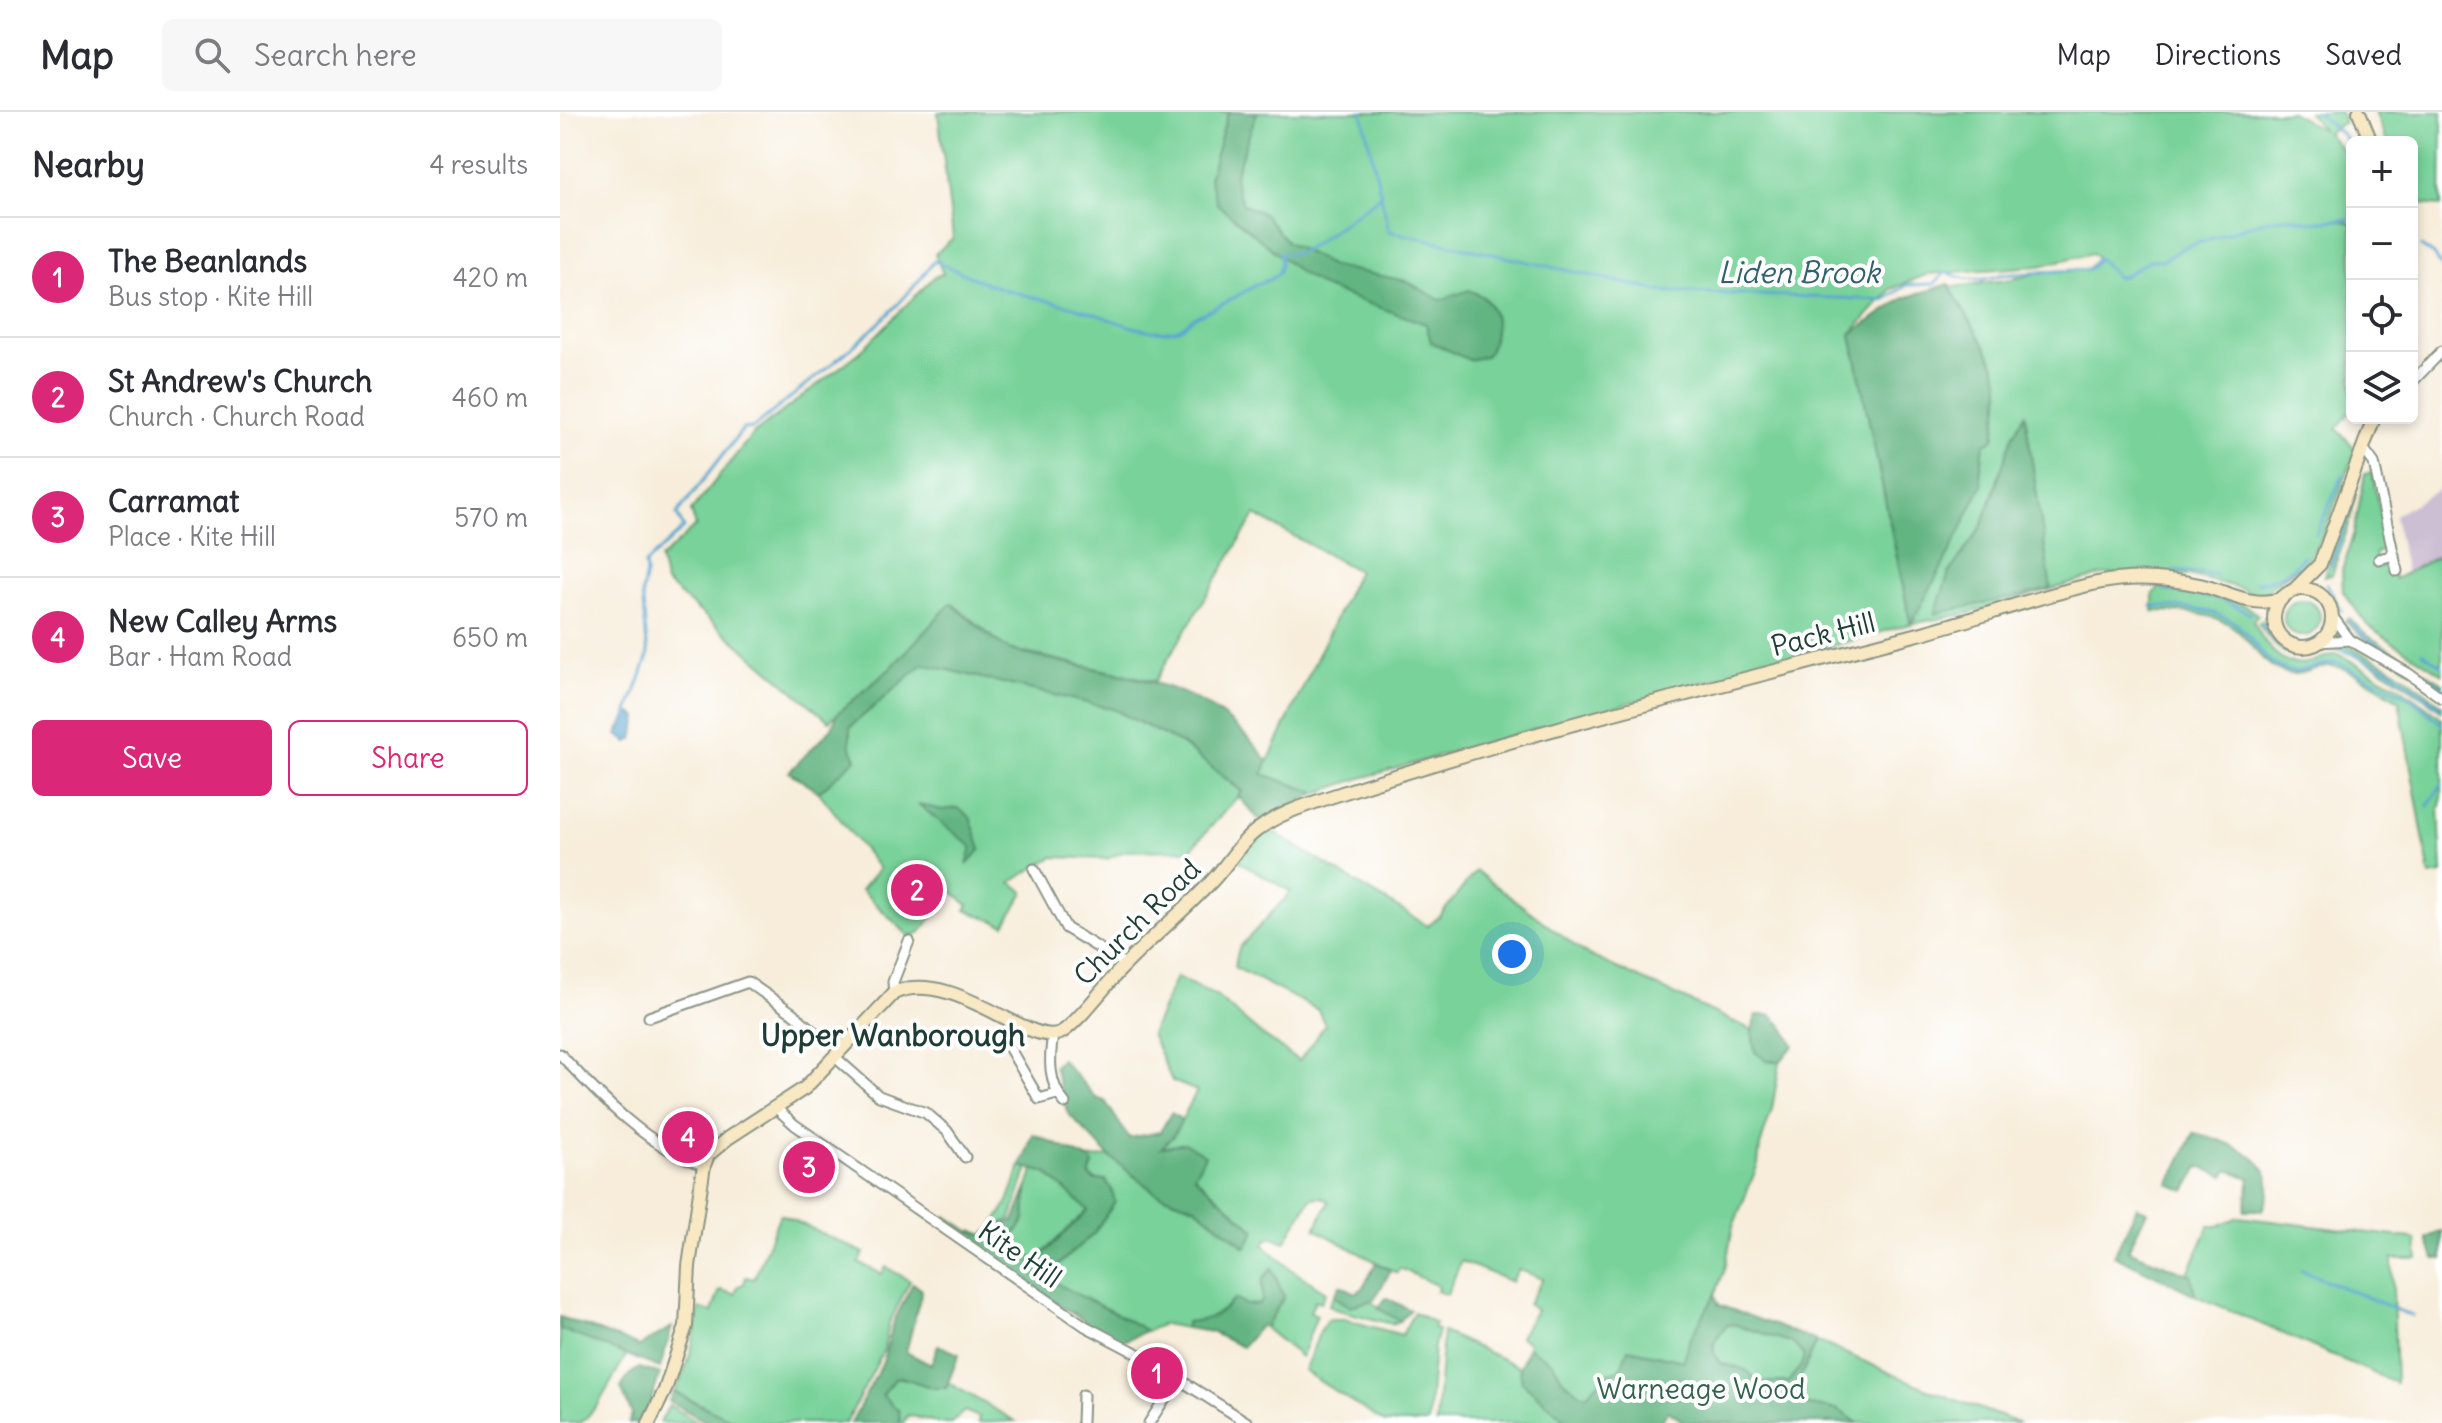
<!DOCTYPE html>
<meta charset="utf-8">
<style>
body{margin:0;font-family:Delius,sans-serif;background:#f7f7f7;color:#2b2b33}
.controls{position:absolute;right:24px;top:24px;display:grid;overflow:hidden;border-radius:12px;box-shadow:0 4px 12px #0003}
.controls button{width:72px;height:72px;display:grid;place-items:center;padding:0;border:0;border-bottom:2px solid #e1e1e2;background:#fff;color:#2b2b33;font:40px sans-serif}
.you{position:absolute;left:952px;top:842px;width:28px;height:28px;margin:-20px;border:6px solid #fff;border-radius:50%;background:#1a73e8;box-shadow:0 0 0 12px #1a73e833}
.badge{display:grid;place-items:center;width:52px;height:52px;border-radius:50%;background:#db2777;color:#fff;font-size:26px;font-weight:700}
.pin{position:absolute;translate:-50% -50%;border:4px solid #fff;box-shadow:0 2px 8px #0006}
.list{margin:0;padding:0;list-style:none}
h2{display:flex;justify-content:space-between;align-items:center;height:104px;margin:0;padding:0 32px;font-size:34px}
h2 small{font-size:26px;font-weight:400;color:#7c7c81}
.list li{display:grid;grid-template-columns:52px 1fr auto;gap:24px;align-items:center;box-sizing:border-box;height:120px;padding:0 32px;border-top:2px solid #e1e1e2}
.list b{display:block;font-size:30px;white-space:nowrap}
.list p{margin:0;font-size:26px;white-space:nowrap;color:#7c7c81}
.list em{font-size:26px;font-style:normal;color:#7c7c81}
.actions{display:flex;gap:16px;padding:24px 32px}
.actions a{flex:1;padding:18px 0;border:2px solid #db2777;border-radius:12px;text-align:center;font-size:28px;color:#db2777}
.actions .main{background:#db2777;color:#fff}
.icon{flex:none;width:44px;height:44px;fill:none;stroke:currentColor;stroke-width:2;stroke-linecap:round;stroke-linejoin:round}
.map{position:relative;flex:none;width:1882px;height:1311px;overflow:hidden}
header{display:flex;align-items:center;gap:48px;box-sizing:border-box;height:112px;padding:0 40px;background:#fff;border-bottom:2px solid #e1e1e2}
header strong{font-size:38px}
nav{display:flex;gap:44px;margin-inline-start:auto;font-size:28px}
.search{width:560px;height:72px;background:#f7f7f7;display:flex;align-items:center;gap:20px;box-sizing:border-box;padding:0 28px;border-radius:12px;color:#7c7c81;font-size:30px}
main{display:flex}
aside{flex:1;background:#fff}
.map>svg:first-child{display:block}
.industrial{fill:#ccbed3}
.green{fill:#78d299;stroke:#4c8866;stroke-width:2;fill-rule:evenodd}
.forest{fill:#62b481;stroke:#40785a;stroke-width:2;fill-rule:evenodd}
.water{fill:#58a5d0;stroke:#3c7182;stroke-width:2}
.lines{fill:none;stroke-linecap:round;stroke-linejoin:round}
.stream{stroke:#58a5d0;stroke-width:3}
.street-casing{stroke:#8b9587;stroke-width:13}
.secondary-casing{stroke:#8b9587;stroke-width:16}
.street{stroke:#fff;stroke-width:9}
.secondary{stroke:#f8e8c3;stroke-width:12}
.labels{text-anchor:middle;stroke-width:8;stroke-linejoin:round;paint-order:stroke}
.street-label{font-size:28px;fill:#1f3d34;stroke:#fff}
.park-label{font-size:28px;fill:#35624d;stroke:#fff}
.water-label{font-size:30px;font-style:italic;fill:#33616b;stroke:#fff}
.neighbourhood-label{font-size:30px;font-weight:bold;fill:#1f3d34;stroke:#fff}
</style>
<header>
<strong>Map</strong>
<div class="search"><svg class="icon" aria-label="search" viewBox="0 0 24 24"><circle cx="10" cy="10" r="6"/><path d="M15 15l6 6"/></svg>Search here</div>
<nav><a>Map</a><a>Directions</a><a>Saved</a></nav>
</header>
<main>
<aside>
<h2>Nearby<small>4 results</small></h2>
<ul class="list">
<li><span class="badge">1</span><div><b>The Beanlands</b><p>Bus stop · Kite Hill</p></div><em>420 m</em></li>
<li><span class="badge">2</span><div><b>St Andrew's Church</b><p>Church · Church Road</p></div><em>460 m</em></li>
<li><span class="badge">3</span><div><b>Carramat</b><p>Place · Kite Hill</p></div><em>570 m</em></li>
<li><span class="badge">4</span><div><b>New Calley Arms</b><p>Bar · Ham Road</p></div><em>650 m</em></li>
</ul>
<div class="actions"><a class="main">Save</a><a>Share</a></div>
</aside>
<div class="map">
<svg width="1882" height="1311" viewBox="0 0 1882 1311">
<rect width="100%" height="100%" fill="#fff"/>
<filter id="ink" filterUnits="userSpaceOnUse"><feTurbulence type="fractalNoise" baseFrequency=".0125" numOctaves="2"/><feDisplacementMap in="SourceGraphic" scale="16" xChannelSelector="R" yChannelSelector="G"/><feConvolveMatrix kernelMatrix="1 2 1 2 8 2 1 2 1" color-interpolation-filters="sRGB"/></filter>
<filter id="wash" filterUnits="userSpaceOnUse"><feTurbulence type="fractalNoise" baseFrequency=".006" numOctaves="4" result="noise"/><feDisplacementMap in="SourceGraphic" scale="32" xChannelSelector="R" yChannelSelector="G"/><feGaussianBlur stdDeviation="1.8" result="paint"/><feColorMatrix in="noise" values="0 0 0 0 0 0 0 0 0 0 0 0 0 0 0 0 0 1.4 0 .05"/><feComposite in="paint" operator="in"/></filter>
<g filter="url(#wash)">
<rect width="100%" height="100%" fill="#f7edda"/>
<path class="industrial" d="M1880,377L1882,380V442L1846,463L1835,403Z"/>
<g class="green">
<path d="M378,0H1731L1763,19L1748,0H1780L1784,10L1767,21L1792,49V107L1777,108L1792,111V297L1777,317L1793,334L1794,344L1763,423L1742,458L1737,456L1708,477L1706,484H1697L1680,476L1629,463L1572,461L1541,463L1405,502L1350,512L798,667L757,681L702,662L798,459L695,403L595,569L448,537L391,491L331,556L269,609L106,471L100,447L136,414L131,399L192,323L300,240L375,164L383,162L375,142L393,126ZM1532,141L1538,146L1526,158C1514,157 1493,161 1484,159L1453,167L1394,175L1389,172C1401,200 1439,246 1440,275C1440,292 1436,310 1434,327L1424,333L1420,363L1350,510L1291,222L1331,177L1368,162L1479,154ZM1453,324L1490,477L1389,461L1422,414Z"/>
<path d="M1815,0H1882L1881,94L1852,91V30H1827Z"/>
<path d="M1812,361L1827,434L1815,442L1818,455H1829L1835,467L1882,442V562L1808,514L1783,480L1782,459L1794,420L1805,362Z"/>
<path d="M1798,364L1791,406L1772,463L1764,464Z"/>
<path d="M1600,474C1633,475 1673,482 1698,503L1693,509C1703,530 1719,555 1746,551C1757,549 1766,543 1778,542L1838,574L1882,606V685L1879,697L1882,762L1870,764L1839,588C1822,578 1787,552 1768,554C1753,555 1742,565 1726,561C1702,554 1693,532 1676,517C1655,500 1619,499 1593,499V483Z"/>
<circle cx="1742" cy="506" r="18"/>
<path d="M1789,506L1804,521L1882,571V579L1811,532L1785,509Z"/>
<path d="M1703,508C1725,537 1729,547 1767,532L1768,536C1731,553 1720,543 1698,511Z"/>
<path d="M1772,532L1785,533L1817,548L1845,564L1882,593V599C1855,579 1805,541 1772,536Z"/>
<path d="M363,552L553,597L622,632L682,680L630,738L565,739L547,747L493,745L451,770L464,780L445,813L405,798L408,793L391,779L360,821L350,825L301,778L319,757L258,679L290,634V615Z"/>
<path d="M708,717L868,814L880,804L916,759L1026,842L1192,918L1195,940L1206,948L1220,950L1212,997L1200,1034L1198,1052L1173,1115L1165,1157L1155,1183L1129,1229L1124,1249L1049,1262L1025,1284L1004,1270L993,1251L968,1235L969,1230L960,1225L976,1198L968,1192L983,1167L958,1157L952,1170L901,1149L887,1183L877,1179L878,1174L840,1156L837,1161L831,1158L755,1117L769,1090L762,1085L751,1086L725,1130L712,1125L706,1128L704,1133L732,1158L766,1180L761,1190L755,1188L750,1200L757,1203L741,1245L705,1216L723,1185L702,1172V1189L699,1193H686L675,1187C657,1204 652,1209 626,1210V1216L604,1212L586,1219C557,1200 525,1188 495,1171L493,1161L498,1153L533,1122L555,1090L539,1069L529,1064L533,1052L529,1047L549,1044L596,1081L635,1095L685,1135L695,1118L634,1064L645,1043L600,1037L613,1024L637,979L612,969L591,922L616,865L656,884L701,922L739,949L765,913L758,898L674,855L679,836L731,780L678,749L682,742Z"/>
<path d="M461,1054L468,1056L451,1107L431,1117L447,1092Z"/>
<path d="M474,1057L486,1061L528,1098L475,1148L450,1129L465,1108L467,1077Z"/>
<path d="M220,1102L304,1141L299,1151L322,1162L326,1155L350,1169L329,1211L324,1238L286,1311H178L114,1280C130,1256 134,1225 139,1196L152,1200L160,1178L175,1182L178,1174L184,1172L186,1165L194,1167Z"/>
<path d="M1678,1105L1851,1126L1856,1129L1858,1147H1832L1836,1271L1635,1183L1631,1164L1628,1161L1649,1114H1658Z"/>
<path d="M774,1184L789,1194L810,1189L840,1209L832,1212L775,1197L769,1193Z"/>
<path d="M854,1200L875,1211L873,1216L878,1218L874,1234L868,1311H825L744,1259L761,1217L768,1207H784L842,1223Z"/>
<path d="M1173,1212L1233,1231L1244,1244L1241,1254L1228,1270H1204L1195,1267L1186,1258L1160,1251C1147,1236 1155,1226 1167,1213Z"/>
<path d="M0,1217L67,1242L38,1293L21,1311H0Z"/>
<path d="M883,1220L960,1255L962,1270L1009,1311H876Z"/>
<path d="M1257,1229L1372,1279L1459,1311H1298L1278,1298L1244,1292L1233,1281Z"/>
<path d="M336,1265L386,1276L389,1271L455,1309L418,1311L419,1305L404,1299L392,1311H379L348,1303L343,1311H340L339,1299L322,1283Z"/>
<path d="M109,1293L139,1311H100Z"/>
</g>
<g class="forest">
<path d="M668,0H697L675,63L677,79L683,92L704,102L727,130L772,154L846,169L880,188L909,178C914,181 922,183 926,188C940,204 937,228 926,244L909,248L871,230L866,212L765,176L738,159L657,92L649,67Z"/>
<path d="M1389,172C1401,200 1439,247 1440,275C1440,292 1436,310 1434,327L1424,333L1420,363L1422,373L1389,442L1351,512L1291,222L1344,186Z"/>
<path d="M1465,302L1491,477L1375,502L1389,461L1422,414L1453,324Z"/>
<path d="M391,491C406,503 433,530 449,537C465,544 486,546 503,550C591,570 648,572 708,649L702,662L757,681L722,699L699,708L678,684L682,679L622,632L553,597L363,552L290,615V634L296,647L259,680L229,660L272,616L277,602L331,556Z"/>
<path d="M358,692L381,698L398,696L410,705L421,737L407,753L412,735Z"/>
<path d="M1196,903H1211L1222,913L1234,933L1220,950L1206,948L1195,940L1192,918Z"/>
<path d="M501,947L536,986L545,989L569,1026L600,1020L611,1001L622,1008L613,1024L601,1036L625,1031L645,1043L634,1064L695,1118L686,1135L635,1095L596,1081L549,1044L507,1000L494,954Z"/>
<path d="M1634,1021C1661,1027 1714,1044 1709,1079C1709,1085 1705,1092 1703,1098H1685L1690,1066L1668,1058L1665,1064L1639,1055L1625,1079L1609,1072Z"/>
<path d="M473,1022L529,1047L533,1052L529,1064L534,1068H545L552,1078L555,1090L533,1122L498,1153L493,1161L495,1170C525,1188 557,1200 586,1219L561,1230C498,1197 440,1151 382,1110L386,1104L411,1120L413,1118L423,1123L431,1117L454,1109L467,1077L465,1108L450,1129L475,1148L482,1144L528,1098L486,1061L461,1054Z"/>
<path d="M1577,1095L1587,1099L1568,1138L1631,1163L1635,1183L1554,1143Z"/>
<path d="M1882,1119V1147H1874L1867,1126Z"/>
<path d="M816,1151L831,1158L814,1188L789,1194L774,1184L780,1173L796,1181L803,1176Z"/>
<path d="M712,1156L724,1185L705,1216L701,1213L682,1235L651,1220L626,1216V1210C649,1209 659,1203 675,1187L686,1193L699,1192L702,1189L703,1167Z"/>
<path d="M353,1171L362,1178L346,1240L371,1253L378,1233L399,1242L386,1276H373L341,1265L336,1266L322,1283L339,1299L340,1311H291L323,1250L334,1209Z"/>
<path d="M1155,1183L1159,1193L1257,1229L1233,1281L1244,1292L1278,1298L1298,1311H1125L1108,1299L1100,1311H1009L962,1270L960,1255L968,1235L993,1251L1004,1270L1025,1284L1049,1261L1060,1258L1068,1237L1124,1249L1129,1229ZM1173,1212L1233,1231L1244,1244L1241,1254L1228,1270H1204L1195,1267L1186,1258L1160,1251C1147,1236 1155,1226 1167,1213Z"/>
<path d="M826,1186H827L850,1198L840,1209L818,1196Z"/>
<path d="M0,1205L79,1234L112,1215L100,1256L0,1217Z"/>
<path d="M79,1256L100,1262L89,1294L77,1311H69L72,1302L61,1276L69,1263Z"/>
<path d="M114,1280L178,1311H148L109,1289Z"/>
</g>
<path class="water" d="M72,601L78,606L73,627L68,630L57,623L67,603Z"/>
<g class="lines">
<g class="stream">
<path d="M802,0L829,119L1100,179L1324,188L1347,173L1374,172L1386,160C1402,168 1424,170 1440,163L1529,157L1539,146L1557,165L1564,164L1590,148H1604L1622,136L1704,109L1731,105L1750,110L1792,107"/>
<path d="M1756,0L1784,24L1792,47"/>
<path d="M1861,134L1874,143L1882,155"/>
<path d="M1756,422L1783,363"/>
<path d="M1771,453L1786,409"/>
<path d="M1615,458L1655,463"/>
<path d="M1696,470C1716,470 1732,459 1744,443"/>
<path d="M1767,472L1782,499"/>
<path d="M1605,478L1664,488L1690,502"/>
<path d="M1592,494C1620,496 1653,495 1676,512C1694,526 1702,550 1726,558C1745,564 1761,548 1779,551L1849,585L1882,612"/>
<path d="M1788,509L1807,526L1882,575"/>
<path d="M1702,512C1722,541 1731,548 1766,534"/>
<path d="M1774,534L1828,557L1882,596"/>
<path d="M1862,540L1882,554"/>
<path d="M67,603L88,544L82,481L86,461L85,452L124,416L117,402L183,317L193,316C255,264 327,215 374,149C395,157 416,168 437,175C464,184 493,189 520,197C550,205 583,225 615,218C624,217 627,209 635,205C655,196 670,189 689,177C708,164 724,172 720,141L736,142L754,132L821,84"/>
<path d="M1868,694L1882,672"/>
<path d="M1741,1158L1852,1204"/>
</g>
</g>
</g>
<g filter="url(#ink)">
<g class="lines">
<g class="street-casing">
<g id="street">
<path d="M1852,270L1882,239"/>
<path d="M1803,336L1814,351L1837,459"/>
<path d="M1819,447L1834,443"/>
<path d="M1772,504L1790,528L1849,562L1882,586"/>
<path d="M1759,530L1790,528"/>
<path d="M474,757L506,816L565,852"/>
<path d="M334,881L333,870L349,829"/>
<path d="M89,905L188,870L234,902L255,921L271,926L283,937"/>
<path d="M493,923C489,946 488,972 505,991"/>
<path d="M446,930L479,987L497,982"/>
<path d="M0,942C37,982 91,1038 144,1053"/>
<path d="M275,945L319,984L366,1001L387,1019L405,1045"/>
<path d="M216,996L235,1013L525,1214L582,1244L688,1311"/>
<path d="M522,1310L523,1283"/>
<path d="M589,1311L618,1266"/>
</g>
</g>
<g class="secondary-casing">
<g id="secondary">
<path d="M1799,0L1811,30"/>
<circle cx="1743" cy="506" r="29"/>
<path d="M1734,478L1760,452L1814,306"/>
<path d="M89,1311L105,1278L126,1214L129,1154L144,1053L148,1043L168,1026L245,976L334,881C392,855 468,935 500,921C515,914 546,873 559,859C588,828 622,801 651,770C668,753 680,729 700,716C720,701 744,694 767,686C958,622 1156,575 1351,524C1413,508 1474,485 1537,471C1570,464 1607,466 1640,473C1669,480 1690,496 1721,487"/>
</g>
</g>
<use href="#street" class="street"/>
<use href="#secondary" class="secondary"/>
</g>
</g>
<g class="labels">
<g class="street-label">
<text transform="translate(1263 522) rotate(-14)" y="10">Pack Hill</text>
<text transform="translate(577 810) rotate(-45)" y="10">Church Road</text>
<text transform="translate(460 1142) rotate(35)" y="10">Kite Hill</text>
</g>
<g class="park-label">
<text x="1141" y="1287">Warneage Wood</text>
</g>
<g class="water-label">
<text x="1239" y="171">Liden Brook</text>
</g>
<g class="neighbourhood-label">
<text x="333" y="934">Upper Wanborough</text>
</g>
</g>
</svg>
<div class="controls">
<button>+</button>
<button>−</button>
<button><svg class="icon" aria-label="locate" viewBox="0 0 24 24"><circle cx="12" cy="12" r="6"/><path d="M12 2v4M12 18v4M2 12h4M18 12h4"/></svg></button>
<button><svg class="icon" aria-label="layers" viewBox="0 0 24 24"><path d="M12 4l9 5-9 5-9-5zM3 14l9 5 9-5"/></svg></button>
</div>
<div class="you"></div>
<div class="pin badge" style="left:597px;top:1261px">1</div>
<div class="pin badge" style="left:357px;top:778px">2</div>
<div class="pin badge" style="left:249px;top:1055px">3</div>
<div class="pin badge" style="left:128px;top:1025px">4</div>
</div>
</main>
